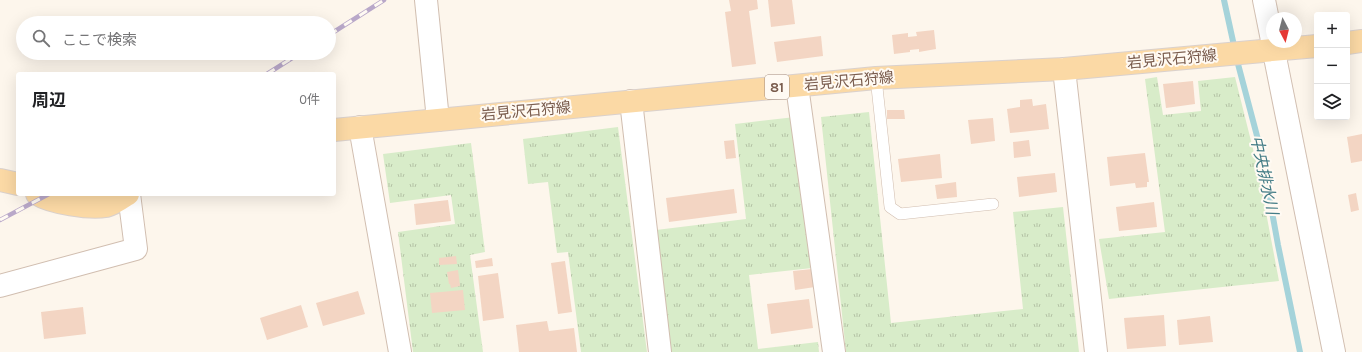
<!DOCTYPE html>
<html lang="ja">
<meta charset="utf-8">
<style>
body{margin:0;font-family:Karla,"Noto Sans JP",sans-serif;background:#f6f6f6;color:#202124}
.controls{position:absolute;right:12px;top:12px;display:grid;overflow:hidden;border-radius:4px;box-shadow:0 4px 16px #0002}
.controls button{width:36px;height:36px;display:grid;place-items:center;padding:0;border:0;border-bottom:1px solid #e0e0e0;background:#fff;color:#202124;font:20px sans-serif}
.compass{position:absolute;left:1266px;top:12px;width:36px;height:36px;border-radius:50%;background:#fff;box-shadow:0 4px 16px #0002;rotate:173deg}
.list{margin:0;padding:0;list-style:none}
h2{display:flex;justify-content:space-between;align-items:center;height:52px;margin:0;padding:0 16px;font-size:17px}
h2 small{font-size:13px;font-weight:400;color:#757577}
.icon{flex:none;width:22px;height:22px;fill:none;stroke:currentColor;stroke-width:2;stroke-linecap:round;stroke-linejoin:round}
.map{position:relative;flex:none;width:1362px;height:352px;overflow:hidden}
.search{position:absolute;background:#fff;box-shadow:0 4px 16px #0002;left:16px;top:16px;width:320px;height:44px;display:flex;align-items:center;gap:10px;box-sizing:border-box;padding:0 14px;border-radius:22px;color:#757577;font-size:15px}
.panel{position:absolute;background:#fff;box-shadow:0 4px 16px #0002;left:16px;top:72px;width:320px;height:124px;border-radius:4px}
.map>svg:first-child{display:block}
.grass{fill:url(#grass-tufts)}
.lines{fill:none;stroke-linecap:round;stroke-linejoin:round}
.stream{stroke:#a5d3da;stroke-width:6}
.building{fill:#f3d5c3}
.lane-casing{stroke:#d1beb0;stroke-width:12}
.street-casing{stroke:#d1beb0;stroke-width:24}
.primary-casing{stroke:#dad1cd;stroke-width:24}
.lane{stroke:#fff;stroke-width:11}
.street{stroke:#fff;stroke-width:22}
.primary{stroke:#fbd9a5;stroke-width:22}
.rail-casing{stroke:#b9a8c9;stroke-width:4.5}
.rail{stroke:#fffaf3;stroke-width:3;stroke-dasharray:9;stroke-linecap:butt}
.labels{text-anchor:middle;stroke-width:4;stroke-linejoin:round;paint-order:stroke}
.shield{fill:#fffaf3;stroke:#a28b7f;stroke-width:1}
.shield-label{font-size:14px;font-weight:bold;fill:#7a5c4d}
.street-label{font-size:15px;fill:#7a5c4d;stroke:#fffaf3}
.water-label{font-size:16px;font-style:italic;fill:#437c86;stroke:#fffaf3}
</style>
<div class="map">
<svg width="1362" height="352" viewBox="0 0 1362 352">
<defs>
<pattern id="grass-tufts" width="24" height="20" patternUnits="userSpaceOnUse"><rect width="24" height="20" fill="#d8ecc9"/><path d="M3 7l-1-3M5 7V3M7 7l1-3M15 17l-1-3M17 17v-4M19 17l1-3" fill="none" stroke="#b4c2a5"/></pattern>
</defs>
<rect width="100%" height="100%" fill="#fdf6ec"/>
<g class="grass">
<path d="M1157,77L1163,115L1201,111L1198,81L1235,77L1257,165L1279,281L1109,299L1099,239L1165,232L1145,79Z"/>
<path d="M869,112L891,323L1023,309L1013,212L1063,207L1079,352H846L821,117Z"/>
<path d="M795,117L812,268L749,275L758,349L818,342L819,352H670L656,230L746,219L735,124Z"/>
<path d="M618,127L647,352H581L568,252L557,253L548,182L528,184L523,139Z"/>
<path d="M471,143L485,252L470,255L483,352H413L398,232L455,224L451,195L390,203L383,154Z"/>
</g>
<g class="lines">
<path class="stream" d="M1224,0L1238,64L1261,151L1278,245L1300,352"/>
</g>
<g class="building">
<path d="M729,0H757L758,9L749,11L756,64L732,67L725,12L731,11Z"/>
<path d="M768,0H792L795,24L771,27Z"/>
<path d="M934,30L936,49L919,52V49L910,50V52L894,54L892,35L908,33V37L917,36L916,32Z"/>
<path d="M821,36L823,56L777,62L774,42Z"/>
<path d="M1193,81L1195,104L1166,108L1163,84Z"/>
<path d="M1032,99L1033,106L1046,104L1049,129L1010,133L1007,109L1020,107V100Z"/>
<path d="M887,110H904L905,119H887Z"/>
<path d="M993,118L995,141L971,144L968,120Z"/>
<path d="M1362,134V161L1351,163L1347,137Z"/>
<path d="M734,140L736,158L726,159L724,141Z"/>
<path d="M1029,140L1031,156L1014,158L1013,142Z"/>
<path d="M1145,153L1149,182H1147V187L1136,188L1135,183L1110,186L1107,157Z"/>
<path d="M940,154L942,178L901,182L898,159Z"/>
<path d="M1055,173L1057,192L1019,197L1017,177Z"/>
<path d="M956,182L957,197L937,199L935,185Z"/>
<path d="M734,189L737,213L669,222L666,198Z"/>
<path d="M1356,193L1359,210L1351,212L1348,195Z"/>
<path d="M448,200L451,221L416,225L414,204Z"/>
<path d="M1154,202L1157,227L1119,231L1116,207Z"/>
<path d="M456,256L457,264L439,265V258Z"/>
<path d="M492,258L493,266L476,268L475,261Z"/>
<path d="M565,261L572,312L558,314L551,263Z"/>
<path d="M812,269L815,287L795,290L793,271Z"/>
<path d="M458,270L460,286L451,288L450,284H449L447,272Z"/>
<path d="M498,273L504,318L483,321L478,276Z"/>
<path d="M463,290L465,310L432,313L430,293Z"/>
<path d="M358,291L365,314L323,326L316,303Z"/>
<path d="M809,299L813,328L771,334L767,304Z"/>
<path d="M301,305L308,327L267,340L260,318Z"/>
<path d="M83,307L86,334L44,339L41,312Z"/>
<path d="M1164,315L1166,346L1127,349L1124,318Z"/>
<path d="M1210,316L1213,342L1179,345L1177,320Z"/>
<path d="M547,321L549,331L574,328L577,352H519L516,325Z"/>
</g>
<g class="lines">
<g class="lane-casing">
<path id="lane" d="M876,78L890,207L900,214L993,204"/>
</g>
<g class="street-casing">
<g id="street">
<path d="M426,0L438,120"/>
<path d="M1264,0L1272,40"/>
<path d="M1272,42L1334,352"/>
<path d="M1064,69L1096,352"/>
<path d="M797,86L834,352"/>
<path d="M631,101L660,352"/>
<path d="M360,127L400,352"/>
<path d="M0,286L136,249L129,194"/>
</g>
</g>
<g class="primary-casing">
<g id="primary">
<path d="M1347,43L1362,41"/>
<path d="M334,130L876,78L1064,69L1317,46"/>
<path d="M0,180L18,184"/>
<path d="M37,194C51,203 90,209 106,206C114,204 122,198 128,194"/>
</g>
</g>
<use href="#lane" class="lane"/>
<use href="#street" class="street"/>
<use href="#primary" class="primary"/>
<g class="rail-casing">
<g id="rail">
<path d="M329,35L384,0"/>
<path d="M267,74L300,53"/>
<path d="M0,220L49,194"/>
</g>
</g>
<use href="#rail" class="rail"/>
</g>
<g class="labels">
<rect class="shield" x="765" y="75" width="24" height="24" rx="3"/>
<g class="shield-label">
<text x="777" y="92">81</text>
</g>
<g class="street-label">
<text transform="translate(1172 59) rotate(-5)" y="5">岩見沢石狩線</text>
<text transform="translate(849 81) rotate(-5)" y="5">岩見沢石狩線</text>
<text transform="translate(526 111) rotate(-5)" y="5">岩見沢石狩線</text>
</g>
<g class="water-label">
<text transform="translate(1265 175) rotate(78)" y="6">中央排水川</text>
</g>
</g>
</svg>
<div class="controls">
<button>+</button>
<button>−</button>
<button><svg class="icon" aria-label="layers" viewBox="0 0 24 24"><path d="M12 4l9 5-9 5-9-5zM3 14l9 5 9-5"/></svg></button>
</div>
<svg class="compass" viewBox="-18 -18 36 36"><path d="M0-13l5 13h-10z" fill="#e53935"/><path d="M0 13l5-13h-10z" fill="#757577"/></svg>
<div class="search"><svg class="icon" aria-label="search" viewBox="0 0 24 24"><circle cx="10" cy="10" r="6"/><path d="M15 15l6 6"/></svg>ここで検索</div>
<section class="panel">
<h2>周辺<small>0件</small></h2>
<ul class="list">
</ul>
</section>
</div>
